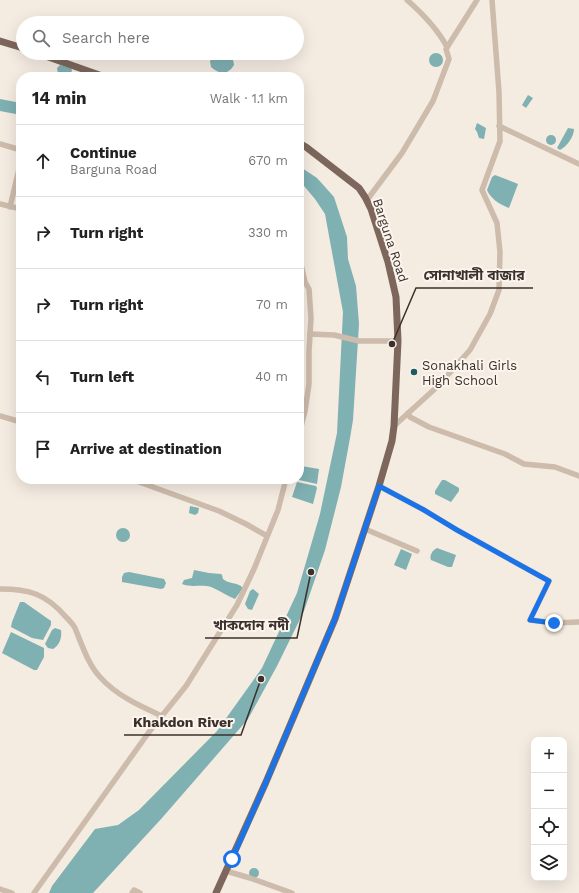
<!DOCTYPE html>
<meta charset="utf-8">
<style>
body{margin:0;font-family:"Work Sans","Noto Sans Bengali",sans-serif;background:#f6f6f6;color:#222}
.controls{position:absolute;right:12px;bottom:12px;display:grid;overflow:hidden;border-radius:8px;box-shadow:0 4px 16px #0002}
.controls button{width:36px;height:36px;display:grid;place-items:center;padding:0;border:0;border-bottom:1px solid #e0e0e0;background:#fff;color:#222;font:20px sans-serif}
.stop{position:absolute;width:12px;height:12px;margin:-9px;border:3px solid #1a73e8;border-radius:50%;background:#fff}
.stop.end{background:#1a73e8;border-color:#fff;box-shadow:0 1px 4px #0008}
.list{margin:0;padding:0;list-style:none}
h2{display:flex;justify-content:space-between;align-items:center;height:52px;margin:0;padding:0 16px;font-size:17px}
h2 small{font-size:13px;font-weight:400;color:#767676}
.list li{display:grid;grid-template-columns:26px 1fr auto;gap:12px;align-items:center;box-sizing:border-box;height:72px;padding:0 16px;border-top:1px solid #e0e0e0}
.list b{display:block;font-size:15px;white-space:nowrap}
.list p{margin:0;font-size:13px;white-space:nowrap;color:#767676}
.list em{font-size:13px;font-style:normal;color:#767676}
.icon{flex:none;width:22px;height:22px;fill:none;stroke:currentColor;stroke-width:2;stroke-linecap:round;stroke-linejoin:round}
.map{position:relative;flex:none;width:579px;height:893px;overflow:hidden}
.search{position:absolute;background:#fff;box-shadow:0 4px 16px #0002;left:16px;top:16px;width:288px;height:44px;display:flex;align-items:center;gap:10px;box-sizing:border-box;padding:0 14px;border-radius:22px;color:#767676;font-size:15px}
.panel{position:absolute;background:#fff;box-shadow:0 4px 16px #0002;left:16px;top:72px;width:288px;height:412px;border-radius:16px}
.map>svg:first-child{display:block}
.water{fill:#7fb0b2}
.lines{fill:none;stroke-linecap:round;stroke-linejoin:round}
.minor{stroke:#cdbbac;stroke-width:5.5}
.major{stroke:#7d675c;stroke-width:7}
.route{stroke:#1a73e8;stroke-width:5}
.poi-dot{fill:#1f5a5e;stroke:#fbf5ee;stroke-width:1.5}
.labels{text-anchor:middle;stroke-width:4;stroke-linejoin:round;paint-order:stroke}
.street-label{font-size:13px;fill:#3b302b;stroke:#fbf5ee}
.poi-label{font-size:13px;fill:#3b302b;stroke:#fbf5ee;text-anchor:start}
.leader{fill:none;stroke:#3b302b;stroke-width:1.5}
.callout-dot{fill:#3b302b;stroke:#fbf5ee;stroke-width:1.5}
.callout-label{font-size:14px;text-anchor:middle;font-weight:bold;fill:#3b302b;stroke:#fbf5ee;stroke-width:4;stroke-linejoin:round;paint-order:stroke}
</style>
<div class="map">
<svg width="579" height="893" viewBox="0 0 579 893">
<rect width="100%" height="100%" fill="#f4ebe1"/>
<g class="water">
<circle cx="436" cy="60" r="7"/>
<path d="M215,53C225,53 233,52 234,65C228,75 220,75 211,67L210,61Z"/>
<path d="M60,65L71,68L72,70L71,74L65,77L58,74L57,68Z"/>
<path d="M528,95L533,98L526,108L522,105Z"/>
<path d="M0,99L21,103V115L0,111Z"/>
<path d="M477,123L486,128L484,139L479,138L477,132L475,129Z"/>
<path d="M568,128L574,129C574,137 567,146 560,150L557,148Z"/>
<circle cx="551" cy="140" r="5"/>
<path d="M299,166L317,178L334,197L347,237L348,259L356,286L359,324L353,420L350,438L341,487L325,550L304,611L277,666L248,719L162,818L93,893H49L52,886L95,829L118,825L139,810L217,731L262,668L297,593L320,514L337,433L343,312L325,214L315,199L299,180Z"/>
<path d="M495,175L518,184L509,208C499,204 491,199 487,190L492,177Z"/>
<path d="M301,466L319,469L317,484L299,480Z"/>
<path d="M442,480H445L459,488V491L451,502L435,494V491Z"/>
<path d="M297,482L316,486L317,488L313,504L292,497Z"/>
<path d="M190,506L199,508L198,513L195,515L189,513Z"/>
<circle cx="123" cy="535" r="7"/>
<path d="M437,548L456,555L452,567H448L431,560C429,555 433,550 437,548Z"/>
<path d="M401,549L412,554L406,570L394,565Z"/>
<path d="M194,570L209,573L221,574L222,575L223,579C228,584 238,582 243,588L235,599C227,596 219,590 211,587C201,584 192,588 182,584L184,580L192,578Z"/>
<path d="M129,572L164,579L166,583L164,588L161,589L122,582V577L124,573Z"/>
<path d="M253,589L259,594L252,610L248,609L245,604L250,591Z"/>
<path d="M20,602H24L51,621V625L43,640L32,638L11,627L12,622Z"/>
<path d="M55,628L61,630C62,637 60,645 53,649L48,648L45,644L52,630Z"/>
<path d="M11,632L44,648V657L37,670H34L2,653Z"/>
<circle cx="254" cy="873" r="5"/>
</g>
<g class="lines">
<g class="minor">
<path d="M407,0C423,14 437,28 447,47"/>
<path d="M499,126L579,164"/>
<path d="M0,144L21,150"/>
<path d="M367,200L402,153L433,101L449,59L446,49L477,0"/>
<path d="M0,204L21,209"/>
<path d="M10,207L21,161"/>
<path d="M299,255L305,282L309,289L311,318L309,351V384L305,411L299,434"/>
<path d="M310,334L334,335L359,341H398"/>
<path d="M408,413L410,417L429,427L505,454L524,464L555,467L579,476"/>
<path d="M0,416L21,422"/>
<path d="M394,426L438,386L470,350L490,314L499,290L500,252L497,223L482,190L500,141L499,92L492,0"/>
<path d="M131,479L219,511L246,524L267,536"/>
<path d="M379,486L424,510L457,530L549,581L530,620L554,623L579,622"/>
<path d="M365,529L417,551"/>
<path d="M0,589C29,589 46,594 65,616C69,620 73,624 75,628C82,645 88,664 100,677C117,696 140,706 162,716"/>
<path d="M226,871L250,878L292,893"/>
<path d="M0,889L12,893"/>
<path d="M34,893L149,732L186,686L237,605L254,569L278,510L286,479"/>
<path d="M132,893L134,890L140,893"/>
</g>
<g class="major">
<path d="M0,41L23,48"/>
<path d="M37,53L105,77"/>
<path d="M216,893L266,782L335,619L379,486L392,441L394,426L398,341L396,297L388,262L371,209L365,197L359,188L306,147L299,143"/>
</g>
</g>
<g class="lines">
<path class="route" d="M232,859L266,782L335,619L379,486L424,510L457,530L549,581L530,620L554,623"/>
</g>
<circle class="poi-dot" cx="414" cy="372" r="4"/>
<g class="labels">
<g class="street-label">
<text transform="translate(391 240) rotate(72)" y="5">Barguna Road</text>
</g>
<g class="poi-label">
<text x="422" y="370">Sonakhali Girls<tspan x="422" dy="15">High School</tspan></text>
</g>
</g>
<path class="leader" d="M392 344L416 288H533M311 572L297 638H205M261 679L241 735H124"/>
<g class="callout-dot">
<circle cx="392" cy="344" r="4"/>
<circle cx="311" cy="572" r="4"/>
<circle cx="261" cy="679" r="4"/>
</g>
<g class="callout-label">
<text x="474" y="280">সোনাখালী বাজার</text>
<text x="251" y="630">খাকদোন নদী</text>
<text x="183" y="727">Khakdon River</text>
</g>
</svg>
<div class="controls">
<button>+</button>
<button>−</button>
<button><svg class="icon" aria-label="locate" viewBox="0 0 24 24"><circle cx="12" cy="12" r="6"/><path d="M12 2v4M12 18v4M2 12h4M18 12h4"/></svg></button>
<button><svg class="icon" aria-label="layers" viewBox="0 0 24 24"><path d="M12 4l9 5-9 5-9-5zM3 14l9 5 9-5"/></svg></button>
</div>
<div class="stop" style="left:232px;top:859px"></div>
<div class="stop end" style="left:554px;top:623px"></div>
<div class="search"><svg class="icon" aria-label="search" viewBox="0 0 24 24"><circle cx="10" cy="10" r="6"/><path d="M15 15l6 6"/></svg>Search here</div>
<section class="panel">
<h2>14 min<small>Walk · 1.1 km</small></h2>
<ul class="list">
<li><svg class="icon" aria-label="ahead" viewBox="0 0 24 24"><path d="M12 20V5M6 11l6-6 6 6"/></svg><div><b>Continue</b><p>Barguna Road</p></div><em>670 m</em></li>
<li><svg class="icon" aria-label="right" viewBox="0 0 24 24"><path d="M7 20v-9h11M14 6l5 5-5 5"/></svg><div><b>Turn right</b></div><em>330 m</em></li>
<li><svg class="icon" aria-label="right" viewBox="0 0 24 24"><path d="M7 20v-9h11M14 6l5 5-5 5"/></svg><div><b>Turn right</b></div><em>70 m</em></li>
<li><svg class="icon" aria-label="left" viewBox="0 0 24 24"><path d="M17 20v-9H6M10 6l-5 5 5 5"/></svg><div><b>Turn left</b></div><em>40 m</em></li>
<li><svg class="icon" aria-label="arrive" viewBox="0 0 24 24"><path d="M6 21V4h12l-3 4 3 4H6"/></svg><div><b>Arrive at destination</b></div></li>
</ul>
</section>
</div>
